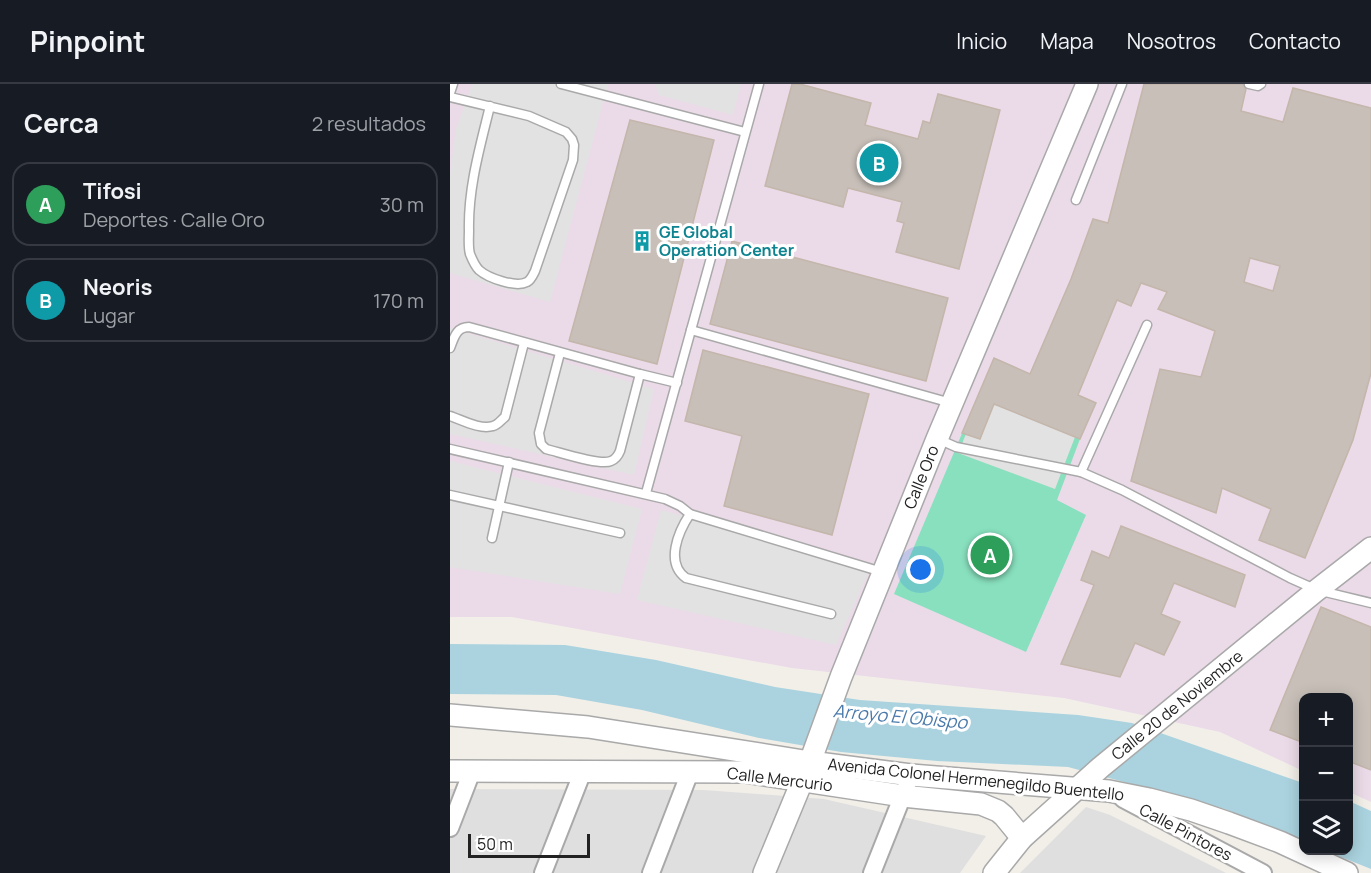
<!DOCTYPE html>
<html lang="es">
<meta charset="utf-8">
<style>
body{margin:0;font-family:Manrope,sans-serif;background:#20242c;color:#f1f3f6}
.controls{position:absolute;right:18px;bottom:18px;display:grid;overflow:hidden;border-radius:12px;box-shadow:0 3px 15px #0003}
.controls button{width:54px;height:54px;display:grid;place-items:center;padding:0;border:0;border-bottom:2px solid #363941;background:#171b24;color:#f1f3f6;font:30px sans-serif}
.scale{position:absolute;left:18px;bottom:15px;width:122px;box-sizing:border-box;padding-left:6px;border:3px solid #222;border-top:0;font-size:16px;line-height:21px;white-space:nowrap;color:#222;-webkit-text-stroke:4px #fff;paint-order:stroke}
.you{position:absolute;left:471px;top:486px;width:21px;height:21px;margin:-15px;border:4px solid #fff;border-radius:50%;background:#1a73e8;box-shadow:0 0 0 9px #1a73e833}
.badge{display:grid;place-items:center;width:39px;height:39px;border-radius:50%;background:#db2777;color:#fff;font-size:20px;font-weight:700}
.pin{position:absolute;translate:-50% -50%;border:3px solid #fff;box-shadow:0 2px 6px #0006}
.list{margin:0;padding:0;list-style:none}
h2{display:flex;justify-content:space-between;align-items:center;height:78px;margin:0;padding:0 24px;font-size:26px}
h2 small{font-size:20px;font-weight:400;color:#9ea1a6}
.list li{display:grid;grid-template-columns:39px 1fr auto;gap:18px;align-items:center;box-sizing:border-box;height:84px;margin:0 12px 12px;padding:0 12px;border:2px solid #363941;border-radius:18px}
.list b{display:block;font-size:22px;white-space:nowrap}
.list p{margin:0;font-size:20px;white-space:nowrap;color:#9ea1a6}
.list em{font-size:20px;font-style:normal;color:#9ea1a6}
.icon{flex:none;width:33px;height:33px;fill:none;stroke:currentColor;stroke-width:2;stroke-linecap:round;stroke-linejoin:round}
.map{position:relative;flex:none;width:921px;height:789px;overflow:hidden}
header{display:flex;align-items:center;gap:36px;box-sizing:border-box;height:84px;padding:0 30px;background:#171b24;border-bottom:2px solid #363941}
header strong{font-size:28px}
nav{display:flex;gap:33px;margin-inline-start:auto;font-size:21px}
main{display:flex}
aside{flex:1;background:#171b24}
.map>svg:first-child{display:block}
.residential{fill:#e0dfdf}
.industrial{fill:#ebdbe8}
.pitch{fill:#88e0be}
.parking{fill:#e2e2e2}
.water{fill:#aad3df}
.building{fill:#c7bfb8;stroke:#c4b6ab;stroke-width:1.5;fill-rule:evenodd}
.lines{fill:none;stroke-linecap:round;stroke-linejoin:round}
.service-casing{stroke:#a9a9a9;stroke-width:11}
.minor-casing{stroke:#a9a9a9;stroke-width:20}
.tertiary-casing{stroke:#a9a9a9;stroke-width:24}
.service{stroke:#fff;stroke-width:8}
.minor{stroke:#fff;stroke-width:16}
.tertiary{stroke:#fff;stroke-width:21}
.labels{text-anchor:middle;stroke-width:6;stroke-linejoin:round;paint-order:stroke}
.culture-label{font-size:16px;font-weight:bold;fill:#0d838f;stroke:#fff;text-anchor:start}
.street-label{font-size:16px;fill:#222;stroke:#fff}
.water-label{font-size:18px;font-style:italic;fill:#4a7aab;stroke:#fff}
</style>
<header>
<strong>Pinpoint</strong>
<nav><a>Inicio</a><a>Mapa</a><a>Nosotros</a><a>Contacto</a></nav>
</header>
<main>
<aside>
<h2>Cerca<small>2 resultados</small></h2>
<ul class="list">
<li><span class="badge" style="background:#2e9e5b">A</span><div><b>Tifosi</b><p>Deportes · Calle Oro</p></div><em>30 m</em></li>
<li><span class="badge" style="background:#0f9aa8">B</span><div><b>Neoris</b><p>Lugar</p></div><em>170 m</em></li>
</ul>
</aside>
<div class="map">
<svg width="921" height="789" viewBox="0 0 921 789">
<rect width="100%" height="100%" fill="#f2efe9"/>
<g class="residential">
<path d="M0,705L254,706L374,715L536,752L510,789H0Z"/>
<path d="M636,723L660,731L776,789H570Z"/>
</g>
<path class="industrial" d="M0,0H921V718L899,708L898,614H854L853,687L770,648L614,614L342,584L62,533H0Z"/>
<path class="pitch" d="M527,314L630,355L607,416L636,431L576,568L444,510Z"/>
<g class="parking">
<path d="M22,0H158L100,218L0,189V90L6,45Z"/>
<path d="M205,0H291L283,31L209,11Z"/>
<path d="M0,244L204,305L184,391L0,350Z"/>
<path d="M544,320L625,353L605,405L508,369L516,350L530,355Z"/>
<path d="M0,377L192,425L170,510L0,483Z"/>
<path d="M211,426L422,481L386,561L187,516Z"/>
</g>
<g class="water">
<path d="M0,560L115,561L206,576L325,603L410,616L628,631L682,639L853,699V757L775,725L618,683L487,677L391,668L309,654L192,626L106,611L0,610Z"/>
<path d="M899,717L921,727V785L876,767L898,766Z"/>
</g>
<g class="building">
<path d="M342,0H350L421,19L415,41L468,55L473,37L480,39L488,10L550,26L509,185L446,168L454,139L447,137L452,118L398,104L393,123L315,102Z"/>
<path d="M694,0H793L796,5L791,27L833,38L843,4L921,24V289L903,356L855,474L809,456L821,425L772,404L766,429L681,397L710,285L751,293L765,247L708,225L717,208L691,199L681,222L667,216L628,311L646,319L630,355L544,320L530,355L512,349L544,274L580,290L621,195L643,135L658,139ZM800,174L830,182L823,207L794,198Z"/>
<path d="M180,36L264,56L207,280L119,257Z"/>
<path d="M282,157L498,214L476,297L260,240Z"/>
<path d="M253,266L419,310L382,451L274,422L292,352L235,337Z"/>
<path d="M671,442L795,491L785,523L724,499L711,530L730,538L714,571L685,559L670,593L611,580L644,501L631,496L642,467L659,474Z"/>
<path d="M871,523L921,543V686L898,677V614H854V659L820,646Z"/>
</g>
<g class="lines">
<g class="service-casing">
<g id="service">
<path d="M111,0L295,48"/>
<path d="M799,0L808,2L811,0"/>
<path d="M0,9L3,0"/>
<path d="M0,13L79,32L116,48L122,55L124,61L123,76L85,187C83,191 81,196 77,198C66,204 38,194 29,186C25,182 22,175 20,170C18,163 19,154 19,146C18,104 30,63 40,22"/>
<path d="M626,116L672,0"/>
<path d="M697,241L631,388L672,406L840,494L867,506L921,519"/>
<path d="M241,246L501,319"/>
<path d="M0,264C4,254 6,243 19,243L190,290L227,299"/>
<path d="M110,269L89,349L91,360L96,365C109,368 150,382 161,377C166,375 168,372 170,367L190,290"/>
<path d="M0,332C12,336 30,346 43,342C48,341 51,336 55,333L74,259"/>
<path d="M488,355L506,363L631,388"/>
<path d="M0,365L215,415L230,422L240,430L432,488"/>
<path d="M196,409L309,0"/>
<path d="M0,411L170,449"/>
<path d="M240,430C228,448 215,479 236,494L381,530"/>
<path d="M42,454L59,378"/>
</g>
</g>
<g class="minor-casing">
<g id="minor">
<path d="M673,715L813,789"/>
<path d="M0,744L22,687"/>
<path d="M93,789L133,687"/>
<path d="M201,789L240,688"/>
<path d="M422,789L457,701"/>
</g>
</g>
<g class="tertiary-casing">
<g id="tertiary">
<path d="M0,631L138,643L360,678L461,691L659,707L699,715L741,726L779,739L830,758L897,789"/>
<path d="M0,687L295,688L453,712L531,720L548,727L554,732L572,754"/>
<path d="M314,789L360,678L391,593L487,355L637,0"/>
<path d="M544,789L572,754L651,683L867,506L921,464"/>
</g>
</g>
<use href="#service" class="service"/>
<use href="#minor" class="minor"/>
<use href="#tertiary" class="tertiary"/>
</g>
<defs>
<g id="building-bare" transform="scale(1.62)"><path d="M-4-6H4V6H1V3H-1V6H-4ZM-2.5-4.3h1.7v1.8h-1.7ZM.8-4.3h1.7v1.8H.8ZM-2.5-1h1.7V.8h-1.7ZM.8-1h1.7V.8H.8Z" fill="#0f9aa8" stroke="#fff" stroke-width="2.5" paint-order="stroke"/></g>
</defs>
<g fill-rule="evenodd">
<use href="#building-bare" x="192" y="157"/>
</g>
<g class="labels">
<g class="culture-label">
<text x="209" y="154">GE Global<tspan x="209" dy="18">Operation Center</tspan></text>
</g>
<g class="street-label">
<text transform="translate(471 393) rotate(-68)" y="6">Calle Oro</text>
<text transform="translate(727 621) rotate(-39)" y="6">Calle 20 de Noviembre</text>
<text transform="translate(330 695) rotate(7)" y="6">Calle Mercurio</text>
<text transform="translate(526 695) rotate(6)" y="6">Avenida Colonel Hermenegildo Buentello</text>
<text transform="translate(736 748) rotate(28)" y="6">Calle Pintores</text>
</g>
<g class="water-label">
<text transform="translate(450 633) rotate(5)" y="6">Arroyo El Obispo</text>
</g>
</g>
</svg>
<div class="controls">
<button>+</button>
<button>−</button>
<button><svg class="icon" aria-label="layers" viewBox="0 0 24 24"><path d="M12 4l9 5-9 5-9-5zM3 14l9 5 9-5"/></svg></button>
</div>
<div class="scale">50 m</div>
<div class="you"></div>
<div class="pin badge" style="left:540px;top:471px;background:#2e9e5b">A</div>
<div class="pin badge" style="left:429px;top:79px;background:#0f9aa8">B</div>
</div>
</main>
